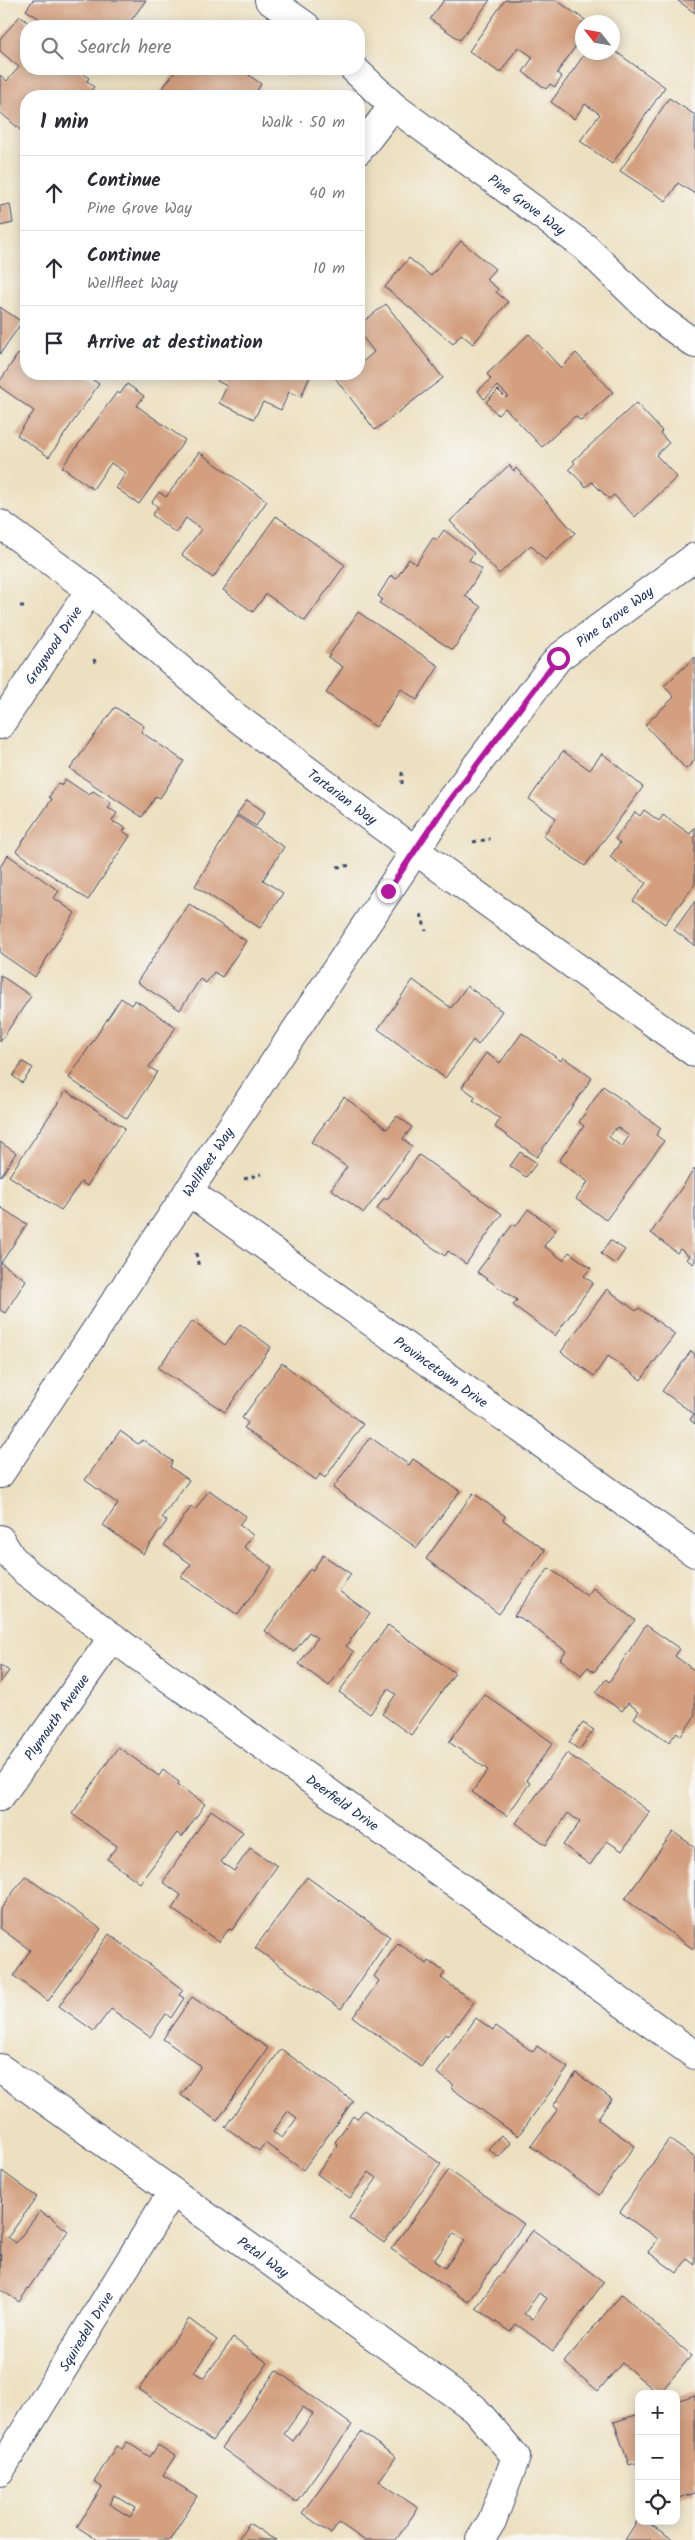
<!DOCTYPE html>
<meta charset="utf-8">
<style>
body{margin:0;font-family:Kalam,sans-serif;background:#f7f7f7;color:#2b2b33}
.controls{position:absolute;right:15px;bottom:15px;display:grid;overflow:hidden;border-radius:10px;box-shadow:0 2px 12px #0003}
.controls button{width:45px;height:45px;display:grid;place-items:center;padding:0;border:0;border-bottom:1px solid #e1e1e2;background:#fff;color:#2b2b33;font:25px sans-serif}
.compass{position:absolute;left:575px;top:15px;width:45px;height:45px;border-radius:50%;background:#fff;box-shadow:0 2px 12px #0003;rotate:301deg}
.stop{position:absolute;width:15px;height:15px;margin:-11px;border:4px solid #b5179e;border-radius:50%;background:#fff}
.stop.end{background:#b5179e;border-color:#fff;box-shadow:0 1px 5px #0008}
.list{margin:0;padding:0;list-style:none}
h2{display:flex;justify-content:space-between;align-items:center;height:65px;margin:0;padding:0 20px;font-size:21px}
h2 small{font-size:16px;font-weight:400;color:#7c7c81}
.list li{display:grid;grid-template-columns:32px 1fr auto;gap:15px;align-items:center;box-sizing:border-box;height:75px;padding:0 20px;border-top:1px solid #e1e1e2}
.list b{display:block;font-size:19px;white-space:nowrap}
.list p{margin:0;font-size:16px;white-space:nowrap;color:#7c7c81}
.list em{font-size:16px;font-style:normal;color:#7c7c81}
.icon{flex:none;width:28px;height:28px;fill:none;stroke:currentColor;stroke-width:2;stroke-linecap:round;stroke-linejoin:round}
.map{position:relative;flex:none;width:695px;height:2540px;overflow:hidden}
.search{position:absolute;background:#fff;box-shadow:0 2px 12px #0003;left:20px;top:20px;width:345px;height:55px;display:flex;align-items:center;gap:12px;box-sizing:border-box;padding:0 18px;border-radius:20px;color:#7c7c81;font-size:19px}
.panel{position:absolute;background:#fff;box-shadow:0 2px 12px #0003;left:20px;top:90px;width:345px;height:290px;border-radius:20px}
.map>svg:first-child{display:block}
.building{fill:#d39f7e;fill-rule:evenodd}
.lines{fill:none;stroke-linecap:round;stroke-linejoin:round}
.minor-casing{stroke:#3a4a6d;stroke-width:30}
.path{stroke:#3a4a6d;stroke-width:3;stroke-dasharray:4 4;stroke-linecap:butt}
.minor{stroke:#fff;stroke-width:28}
.route{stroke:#b5179e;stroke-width:6}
.labels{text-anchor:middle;stroke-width:4;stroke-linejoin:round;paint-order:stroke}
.street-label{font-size:14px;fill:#1b2f5e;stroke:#f6f6f2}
</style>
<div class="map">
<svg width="695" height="2540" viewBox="0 0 695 2540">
<rect width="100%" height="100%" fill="#f6f6f2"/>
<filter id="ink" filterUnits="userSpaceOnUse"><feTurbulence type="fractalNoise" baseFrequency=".02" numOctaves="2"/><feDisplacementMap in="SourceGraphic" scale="10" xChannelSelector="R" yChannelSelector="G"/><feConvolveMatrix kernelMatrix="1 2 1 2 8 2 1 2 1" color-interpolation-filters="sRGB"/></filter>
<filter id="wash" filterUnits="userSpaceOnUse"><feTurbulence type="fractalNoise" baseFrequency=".0096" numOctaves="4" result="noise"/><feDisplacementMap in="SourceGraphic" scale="20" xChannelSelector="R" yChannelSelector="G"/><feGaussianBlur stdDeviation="1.12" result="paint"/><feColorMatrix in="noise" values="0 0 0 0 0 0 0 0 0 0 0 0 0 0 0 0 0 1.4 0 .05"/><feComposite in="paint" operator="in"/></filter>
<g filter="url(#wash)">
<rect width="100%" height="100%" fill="#ede0c0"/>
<g id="blocks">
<g class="building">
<path d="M33,0H146L127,26H51L26,10Z"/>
<path d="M444,0H490L460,40L430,19Z"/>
<path d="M505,0H556L588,22H582V37L557,73L562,77L555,87L550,84L546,89L523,72L533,57L518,47L500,73L469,51Z"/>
<path d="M677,0H695V13Z"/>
<path d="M20,16L32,26H26V69H78L89,78L87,81L94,87L86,96H26V135L0,112V75L7,81L19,67L0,51V39Z"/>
<path d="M612,49L665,87L612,164L580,141L600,114L585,104L574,119L551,102L586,52H612Z"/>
<path d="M177,69H241L261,84L254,96H157Z"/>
<path d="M669,98L695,115V194L678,183L666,201L620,171Z"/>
<path d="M10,204L13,223L0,226V206Z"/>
<path d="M461,241L495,269L486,279L498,289L496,292L508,302L473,344L461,334L453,344L385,287L409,258L431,276Z"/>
<path d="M386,304L443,378L375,430L332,374H359V362L360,364L374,352L359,332V325Z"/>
<path d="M0,307L22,322L0,354Z"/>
<path d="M529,334L561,368L576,353L613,392L581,421L575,416L542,447L505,408L498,415L486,402L498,390L506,398L508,396L498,386L484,399L478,391L491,379L487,374Z"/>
<path d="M18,354L26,360V374H84L99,384L49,457L17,435L34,411L0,387V381Z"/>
<path d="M220,374H311L301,397L289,392L281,410L263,402L254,419L219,403L227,386L217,381Z"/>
<path d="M127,384L144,396L137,406L185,440L139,504L116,488L126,473L111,463L93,489L62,467L117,392L120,394Z"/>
<path d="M636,403L662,431L660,433L669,443L656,455L677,477L635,517L614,495L609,499L592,482L586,487L569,469L575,463L573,461Z"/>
<path d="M199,452L267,501L213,578L182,555L201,529L186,518L176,533L152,515L158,507L152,502L159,492L166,497Z"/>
<path d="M509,465L514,471L516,468L575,533L545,560L531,545L499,574L450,521Z"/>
<path d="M276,516L345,565L305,621L266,594L253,612L223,590Z"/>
<path d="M444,530L474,553L469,560L482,569L465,596L481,607L453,650L379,603L382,599L378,596L391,575L396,579L409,559L416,564L433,538L437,540Z"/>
<path d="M358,612L439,666L417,700L401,689L376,727L326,693L343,667L328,657Z"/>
<path d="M695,657V760L686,769L645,725L674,697L664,686Z"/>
<path d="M115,707L144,726L141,732L184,761L160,798L156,796L142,817L70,769Z"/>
<path d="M563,751L590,770L602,753L643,787L585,866L543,836L556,818L529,799Z"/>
<path d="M65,779L89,795L93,791L111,803L108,808L117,813L112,821L126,828L123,831L130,836L88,900L16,851L52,799L49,797L58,783L61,786Z"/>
<path d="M247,800L265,812L256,826L237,814Z"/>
<path d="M644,810L659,821L663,815L690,834L695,827V884L665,924L633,901L646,883L610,857L620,843L615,839L635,812L640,816Z"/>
<path d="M237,816L284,847L263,880L283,893L260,928L195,886Z"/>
<path d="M8,855L59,891L54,898L75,913L35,977L0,953V867Z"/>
<path d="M695,901V946L674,930Z"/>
<path d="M189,904L246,941L222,977L214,972L206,983L200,979L180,1010L137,982Z"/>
<path d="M0,975L31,996L0,1042Z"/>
<path d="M413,980L451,1008L467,986L502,1011L478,1045L473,1040L445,1078L378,1029Z"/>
<path d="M121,998L131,1005L135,1000L176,1027L149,1067L157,1072L127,1119L69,1078Z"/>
<path d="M522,1033L561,1061L563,1057L592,1078L537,1157L495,1127L500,1119L473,1100L476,1097L462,1087L486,1053L500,1063Z"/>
<path d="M23,1062L33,1068L22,1083L13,1076Z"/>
<path d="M603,1086L661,1128L656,1135L664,1141L606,1220L576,1199L588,1182L559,1161L584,1126L579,1122ZM617,1127L629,1136L622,1147L609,1137Z"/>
<path d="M66,1091L125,1128L87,1186L81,1182L61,1210L9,1176Z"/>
<path d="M344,1097L387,1129L397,1116L412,1127L403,1139L412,1146L364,1213L331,1189L347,1167L311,1142Z"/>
<path d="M0,1142L16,1153L1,1176L0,1175Z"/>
<path d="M520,1152L537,1163L526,1177L510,1166Z"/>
<path d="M419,1155L502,1214L466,1264L448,1251L445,1256L377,1209L384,1198L387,1200Z"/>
<path d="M695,1168V1261L693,1264L686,1259L689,1256L680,1249L677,1253L651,1233Z"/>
<path d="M0,1207L27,1224L1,1263L26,1280L5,1313L0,1310Z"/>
<path d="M528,1209L556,1230L544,1246L563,1260L569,1252L591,1268L584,1276L593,1283L555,1336L513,1305L517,1300L477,1272L513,1224L516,1226Z"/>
<path d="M610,1240L625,1250L615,1264L601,1254Z"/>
<path d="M607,1289L636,1311L639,1308L675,1334L641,1380L608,1356L594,1376L561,1352Z"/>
<path d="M192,1321L225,1345L240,1324L271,1347L225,1412L158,1368Z"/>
<path d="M691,1351L695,1354V1424L690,1420L694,1414L662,1391Z"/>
<path d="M282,1363L363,1424L325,1478L320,1474L316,1480L244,1428L248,1423L242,1418Z"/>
<path d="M120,1431L138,1444L143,1440L172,1461L170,1467L189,1480L162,1517L167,1521L143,1554L103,1525L118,1504L85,1480Z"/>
<path d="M370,1437L409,1465L413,1459L460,1491L417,1548L333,1488Z"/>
<path d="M209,1490L246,1516L239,1525L253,1535L244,1547L272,1567L238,1615L181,1577L191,1564L164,1545L191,1507L195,1510Z"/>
<path d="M473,1493L505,1516L503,1520L545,1550L499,1614L426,1559Z"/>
<path d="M323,1555L351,1574L339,1591L370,1613L346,1646L354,1652L329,1686L299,1664L317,1638L309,1632L294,1652L265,1631L310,1569L312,1571Z"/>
<path d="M549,1568L587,1596L593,1588L635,1620L594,1672L588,1667L581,1675L560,1659L566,1651L521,1618L514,1616Z"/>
<path d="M388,1625L455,1673L411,1735L382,1714L396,1694L388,1689L370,1714L339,1692Z"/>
<path d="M646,1625L680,1649L675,1656L695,1671V1716L681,1736L677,1732L669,1742L634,1718L639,1711L628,1703L622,1711L596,1693L606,1679L609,1682Z"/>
<path d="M0,1665L9,1671L0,1683Z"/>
<path d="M484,1694L553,1743L526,1780L530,1783L507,1816L472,1792L488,1770L449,1742Z"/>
<path d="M583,1723L594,1730L579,1750L569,1742Z"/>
<path d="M118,1747L159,1776L163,1770L179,1782L178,1785L205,1804L182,1837L177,1833L140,1883L107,1859L117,1846L72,1814Z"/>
<path d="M567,1753L650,1812L622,1851L607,1841L590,1865L563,1845L580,1822L568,1813L546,1845L516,1823Z"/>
<path d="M211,1810L243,1832L221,1862L234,1871L250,1848L277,1866L232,1930L229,1929L219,1942L172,1909L181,1895L163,1882Z"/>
<path d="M673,1832L695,1847V1946L693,1949L625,1899Z"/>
<path d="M25,1876L101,1929L48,2001L14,1976L30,1950L0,1928V1910Z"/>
<path d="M307,1877L390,1937L341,2009L255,1948Z"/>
<path d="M109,1934L183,1990L179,1995L184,1998L171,2018L166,2014L150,2037L111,2009L94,2031L59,2006Z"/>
<path d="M398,1943L427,1964L429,1961L445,1972L441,1978L474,2002L448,2036L445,2034L421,2067L353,2017L379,1981L374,1976Z"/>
<path d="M192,1997L268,2048L217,2121L181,2095L201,2066L163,2039Z"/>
<path d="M476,2018L493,2030L496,2026L533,2052L537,2046L568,2068L518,2136L451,2088L454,2085L437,2073Z"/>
<path d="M281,2049L353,2101L303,2170L265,2143L259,2151L225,2127ZM288,2111L297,2118L282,2138L273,2132Z"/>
<path d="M576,2073L612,2099L597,2119L635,2146L599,2195L531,2146L558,2109L553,2106Z"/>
<path d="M364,2110L441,2164L384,2243L349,2218L377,2178L369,2172L350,2198L317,2174L338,2145L335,2142L353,2116L357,2119Z"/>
<path d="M501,2135L511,2143L499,2157L488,2149Z"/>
<path d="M669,2139L695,2158V2265L687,2259L677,2273L648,2252L658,2239L620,2212Z"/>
<path d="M449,2170L524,2224L468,2302L391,2249ZM454,2233L465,2240L445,2268L434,2261Z"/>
<path d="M2,2171L37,2197L8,2237L16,2243L40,2211L48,2217L49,2216L68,2231L19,2302L0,2289Z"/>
<path d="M533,2230L604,2282L553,2351L516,2324L510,2332L476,2308ZM539,2293L547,2298L533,2319L524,2314Z"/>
<path d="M622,2294L691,2356L659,2394L622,2363L598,2391L564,2362Z"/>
<path d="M189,2319L217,2340L194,2372L204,2378L233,2338L268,2363L212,2441L139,2389Z"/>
<path d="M276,2370L352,2425L296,2502L222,2448ZM303,2407L313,2414L293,2441L284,2434Z"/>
<path d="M695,2395V2493L676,2499V2401Z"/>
<path d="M639,2414V2462L629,2465L614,2422Z"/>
<path d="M361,2432L396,2457L379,2481L418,2508L396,2540H364L339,2523L331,2534L302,2513Z"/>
<path d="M127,2442L150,2457L158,2445L175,2456L163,2475L197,2496L170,2540H98L77,2527L102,2487L94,2482L116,2446L122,2449ZM114,2495L136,2508L130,2517L109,2504Z"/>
<path d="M639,2518V2521H645L674,2540H625Z"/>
<path d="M249,2523L270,2537L277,2540H238Z"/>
</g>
</g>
</g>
<g filter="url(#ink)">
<use href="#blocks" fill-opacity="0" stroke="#3a4a6d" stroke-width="1"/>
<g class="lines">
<g class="minor-casing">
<g id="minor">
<path d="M269,0L306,26"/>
<path id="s1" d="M354,69L393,106L585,247L656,316L695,344"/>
<path d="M359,150L393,106"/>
<path id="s2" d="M0,524L90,590L228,711L379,824L695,1053"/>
<path id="s3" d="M0,725L90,590"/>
<path id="s4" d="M188,1191L695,1553"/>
<path id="s5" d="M0,1474L439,815L558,658L695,557"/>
<path id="s6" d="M0,1539L11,1557L26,1572L135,1654L695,2055"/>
<path id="s7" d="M0,1797L113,1637"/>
<path id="s8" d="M0,2068L474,2408L516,2457L492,2521L480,2540"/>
<path id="s9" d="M0,2471L172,2192"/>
</g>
</g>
<g class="path">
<path d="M20,606H25"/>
<path d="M94,659L96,666"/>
<path d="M402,772V788"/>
<path d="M473,842L490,839"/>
<path d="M337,867L352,865"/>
<path d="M421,914L426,931"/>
<path d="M244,1179L261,1174"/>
<path d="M196,1253L199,1268"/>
</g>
<use href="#minor" class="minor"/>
</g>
</g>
<g class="lines" filter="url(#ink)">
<path class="route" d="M388,891L439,815L558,658"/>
</g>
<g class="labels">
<g class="street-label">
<text dy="5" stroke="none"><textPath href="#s1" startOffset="220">Pine Grove Way</textPath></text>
<text dy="5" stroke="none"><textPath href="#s5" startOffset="1059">Pine Grove Way</textPath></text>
<text dy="5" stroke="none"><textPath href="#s3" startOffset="96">Graywood Drive</textPath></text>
<text dy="5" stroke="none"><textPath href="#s2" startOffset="438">Tartarian Way</textPath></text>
<text dy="5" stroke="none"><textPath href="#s5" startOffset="375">Wellfleet Way</textPath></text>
<text dy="5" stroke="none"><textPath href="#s4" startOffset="311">Provincetown Drive</textPath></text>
<text dy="5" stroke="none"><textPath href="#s7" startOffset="98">Plymouth Avenue</textPath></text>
<text dy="5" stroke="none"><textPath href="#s6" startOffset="434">Deerfield Drive</textPath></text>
<text dy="5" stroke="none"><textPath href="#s8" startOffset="324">Petal Way</textPath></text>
<text dy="5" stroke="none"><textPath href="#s9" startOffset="164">Squiredell Drive</textPath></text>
</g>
</g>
</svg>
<div class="controls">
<button>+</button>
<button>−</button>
<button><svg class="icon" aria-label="locate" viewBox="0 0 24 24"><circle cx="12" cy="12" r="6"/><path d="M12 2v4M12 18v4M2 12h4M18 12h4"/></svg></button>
</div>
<svg class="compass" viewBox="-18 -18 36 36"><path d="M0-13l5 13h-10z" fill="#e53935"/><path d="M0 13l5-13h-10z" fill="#7c7c81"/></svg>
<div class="stop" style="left:558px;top:658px"></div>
<div class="stop end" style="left:388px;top:891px"></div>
<div class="search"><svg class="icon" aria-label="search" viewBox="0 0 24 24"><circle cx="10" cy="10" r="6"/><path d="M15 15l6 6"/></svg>Search here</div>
<section class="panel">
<h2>1 min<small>Walk · 50 m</small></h2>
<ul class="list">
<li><svg class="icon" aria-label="ahead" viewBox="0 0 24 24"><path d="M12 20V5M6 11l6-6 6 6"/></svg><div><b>Continue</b><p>Pine Grove Way</p></div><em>40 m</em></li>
<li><svg class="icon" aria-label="ahead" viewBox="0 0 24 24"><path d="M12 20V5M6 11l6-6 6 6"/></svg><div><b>Continue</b><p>Wellfleet Way</p></div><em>10 m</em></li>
<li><svg class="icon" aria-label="arrive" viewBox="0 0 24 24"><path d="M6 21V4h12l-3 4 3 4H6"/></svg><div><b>Arrive at destination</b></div></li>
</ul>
</section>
</div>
